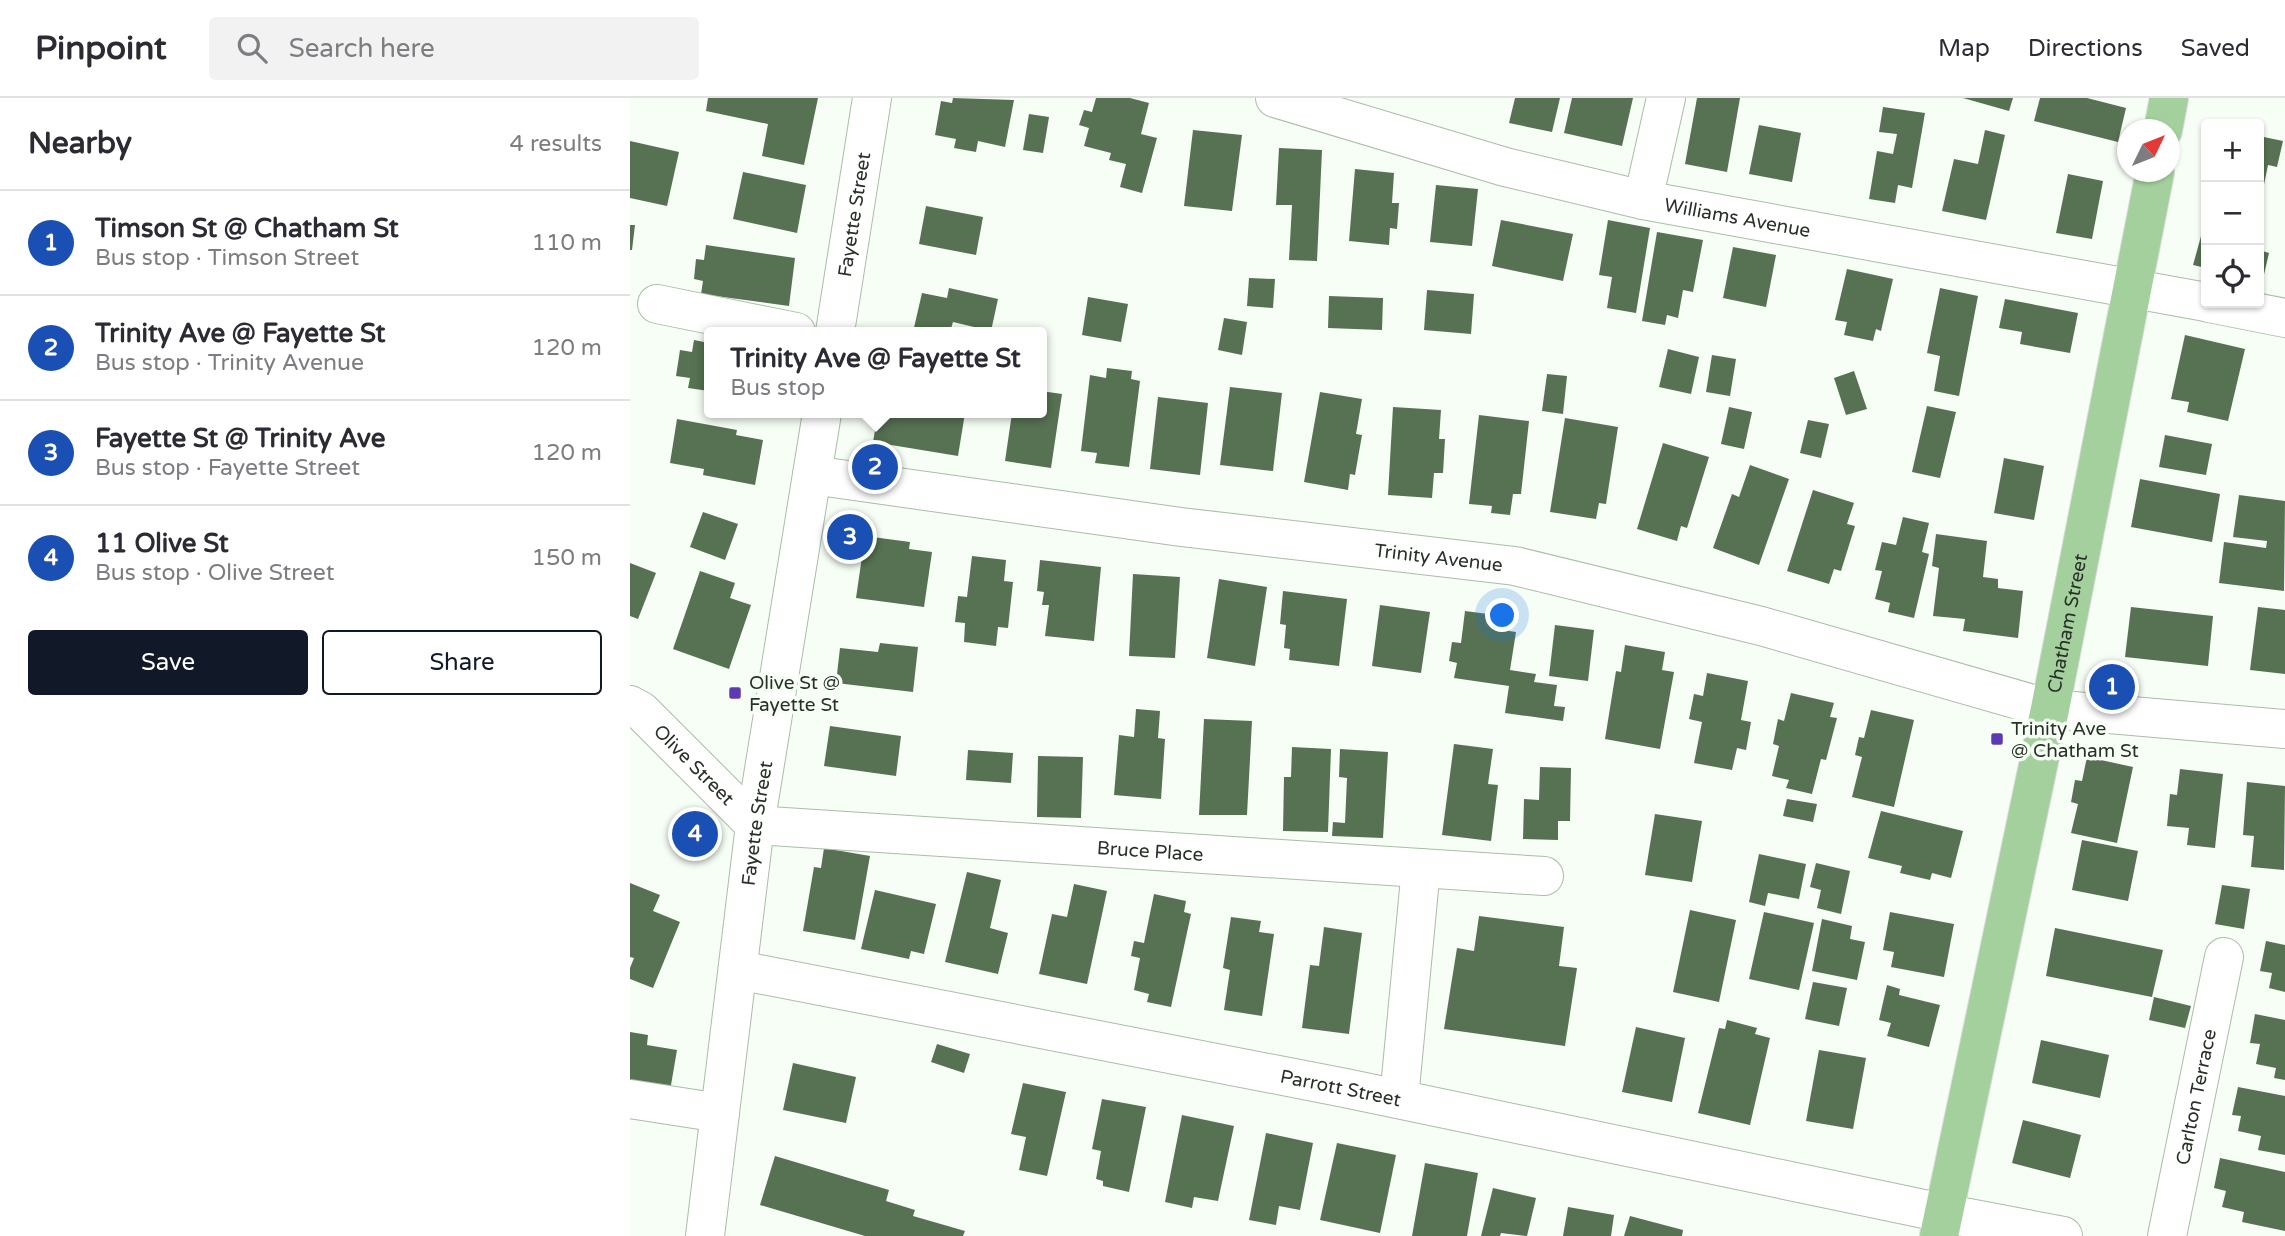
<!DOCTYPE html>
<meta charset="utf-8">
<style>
body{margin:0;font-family:"Varela Round",sans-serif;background:#f2f2f3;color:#2b2b33}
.controls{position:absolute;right:21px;top:21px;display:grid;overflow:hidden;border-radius:7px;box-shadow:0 2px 5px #0004}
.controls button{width:63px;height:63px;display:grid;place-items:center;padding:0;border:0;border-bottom:2px solid #e1e1e2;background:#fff;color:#2b2b33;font:35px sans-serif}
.compass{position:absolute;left:1487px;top:21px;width:63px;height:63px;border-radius:50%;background:#fff;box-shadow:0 2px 5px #0004;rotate:47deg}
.you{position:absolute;left:873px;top:518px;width:24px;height:24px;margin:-18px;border:5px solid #fff;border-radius:50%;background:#1a73e8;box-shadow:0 0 0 10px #1a73e833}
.badge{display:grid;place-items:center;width:46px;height:46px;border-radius:50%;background:#111827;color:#fff;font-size:23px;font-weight:700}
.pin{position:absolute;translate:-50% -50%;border:4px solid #fff;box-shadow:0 2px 7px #0006}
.popup{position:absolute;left:74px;top:229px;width:343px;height:91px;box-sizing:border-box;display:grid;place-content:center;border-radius:7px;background:#fff;filter:drop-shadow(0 2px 5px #0005);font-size:23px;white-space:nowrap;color:#7c7c81}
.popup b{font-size:26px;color:#2b2b33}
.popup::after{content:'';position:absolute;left:50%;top:100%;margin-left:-14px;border:14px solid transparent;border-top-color:#fff}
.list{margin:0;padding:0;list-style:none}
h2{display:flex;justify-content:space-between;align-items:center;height:91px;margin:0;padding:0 28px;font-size:30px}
h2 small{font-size:23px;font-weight:400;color:#7c7c81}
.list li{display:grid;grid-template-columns:46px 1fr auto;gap:21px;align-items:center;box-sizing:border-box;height:105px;padding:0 28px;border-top:2px solid #e1e1e2}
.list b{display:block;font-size:26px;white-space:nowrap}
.list p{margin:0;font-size:23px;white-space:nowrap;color:#7c7c81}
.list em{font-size:23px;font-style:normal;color:#7c7c81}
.actions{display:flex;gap:14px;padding:21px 28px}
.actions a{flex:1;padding:16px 0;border:2px solid #111827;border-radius:7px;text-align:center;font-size:24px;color:#111827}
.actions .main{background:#111827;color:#fff}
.icon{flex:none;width:38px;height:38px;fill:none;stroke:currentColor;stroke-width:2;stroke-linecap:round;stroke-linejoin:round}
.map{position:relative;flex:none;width:1655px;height:1138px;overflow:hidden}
header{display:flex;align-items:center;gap:42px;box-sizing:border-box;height:98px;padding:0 35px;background:#fff;border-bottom:2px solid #e1e1e2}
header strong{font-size:33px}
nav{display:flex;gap:38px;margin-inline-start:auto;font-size:24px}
.search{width:490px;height:63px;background:#f2f2f3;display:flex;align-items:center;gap:18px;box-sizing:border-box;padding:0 24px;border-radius:7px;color:#7c7c81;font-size:26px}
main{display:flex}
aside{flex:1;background:#fff}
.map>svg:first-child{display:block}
.building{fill:#567252}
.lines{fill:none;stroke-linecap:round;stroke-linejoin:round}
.minor-casing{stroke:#aabda7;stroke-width:40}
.major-casing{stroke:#d8dad8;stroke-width:40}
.minor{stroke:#fff;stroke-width:38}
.major{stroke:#a4d09e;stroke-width:38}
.poi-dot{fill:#5e3ab2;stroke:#f6fef5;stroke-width:2.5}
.labels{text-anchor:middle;stroke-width:7;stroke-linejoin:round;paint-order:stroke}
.street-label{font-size:19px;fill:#283027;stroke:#f6fef5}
.poi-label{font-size:19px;fill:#283027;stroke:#f6fef5;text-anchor:start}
</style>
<header>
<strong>Pinpoint</strong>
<div class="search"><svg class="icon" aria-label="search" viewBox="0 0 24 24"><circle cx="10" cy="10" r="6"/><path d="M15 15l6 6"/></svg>Search here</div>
<nav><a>Map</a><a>Directions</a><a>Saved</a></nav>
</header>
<main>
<aside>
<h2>Nearby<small>4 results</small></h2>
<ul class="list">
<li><span class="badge" style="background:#1a4fb4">1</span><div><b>Timson St @ Chatham St</b><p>Bus stop · Timson Street</p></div><em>110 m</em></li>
<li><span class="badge" style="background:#1a4fb4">2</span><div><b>Trinity Ave @ Fayette St</b><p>Bus stop · Trinity Avenue</p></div><em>120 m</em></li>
<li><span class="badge" style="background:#1a4fb4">3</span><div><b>Fayette St @ Trinity Ave</b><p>Bus stop · Fayette Street</p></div><em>120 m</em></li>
<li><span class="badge" style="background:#1a4fb4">4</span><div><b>11 Olive St</b><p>Bus stop · Olive Street</p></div><em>150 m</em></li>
</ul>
<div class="actions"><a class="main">Save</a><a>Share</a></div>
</aside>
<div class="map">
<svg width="1655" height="1138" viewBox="0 0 1655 1138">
<rect width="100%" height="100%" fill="#f6fef5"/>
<g class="building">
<path d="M78,0H188L174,67L132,58L138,26L76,13Z"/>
<path d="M323,0L384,2L375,49L348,43L346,54L324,50L326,41L305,37L311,3L322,5Z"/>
<path d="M466,0H500L519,5L511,36L527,40L512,95L490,89L496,66L479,62L481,55L454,48L459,30L449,27L454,12L462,14Z"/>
<path d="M885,0H930L922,34L879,25Z"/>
<path d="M942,0H1003L992,48L934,35Z"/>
<path d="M1067,0H1110L1097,74L1055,66Z"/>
<path d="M1333,0H1383L1379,13Z"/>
<path d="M1410,0H1457L1496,10L1488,44L1404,23Z"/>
<path d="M1253,9L1295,15L1282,90L1268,87L1265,105L1239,101L1247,53L1263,56L1267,36L1249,34Z"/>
<path d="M399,16L419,19L413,55L393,52Z"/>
<path d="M1129,27L1171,35L1162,84L1119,76Z"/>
<path d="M563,32L612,37L602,113L554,108Z"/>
<path d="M1355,32L1375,37L1356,122L1312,113L1324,61L1348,66Z"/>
<path d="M1629,38L1653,43L1647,69L1638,67L1630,106Z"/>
<path d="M0,43L49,54L37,108L0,100Z"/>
<path d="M649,50L692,52L687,163L659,162L662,107H646Z"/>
<path d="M725,71L764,75L762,105H769L767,131L760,130L759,147L719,143Z"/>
<path d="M113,74L176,87L167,135L103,121Z"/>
<path d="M1438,76L1473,83L1462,141L1426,135Z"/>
<path d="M806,87L848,91L842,148L800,144Z"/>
<path d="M296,108L353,119L346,157L289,146Z"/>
<path d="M871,122L943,136L933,183L862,168Z"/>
<path d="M978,122L1020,130L1006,215L977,210L982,179L969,177Z"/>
<path d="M0,127H5L2,152H0Z"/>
<path d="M1573,131L1576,132V170L1563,167Z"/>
<path d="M1027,134L1073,142L1063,194L1053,192L1048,220L1037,217L1035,227L1012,223Z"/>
<path d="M76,147L165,160L159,208L71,196L73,183L64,181L66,161L74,162Z"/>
<path d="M1103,149L1146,157L1136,209L1093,200Z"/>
<path d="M1629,152L1639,155L1632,185L1629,184Z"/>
<path d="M1217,171L1263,181L1251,233L1246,231L1243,243L1214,237L1217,224L1205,222Z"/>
<path d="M619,180L645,181L643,210L617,208Z"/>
<path d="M319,190L368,201L361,233L323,224L320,234H283L292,195L317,200Z"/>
<path d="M1310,190L1348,198L1329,298L1304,293L1310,258L1297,255Z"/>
<path d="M797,192L844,196L841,236L794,232Z"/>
<path d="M699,198L753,200L752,232L698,230Z"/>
<path d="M458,199L498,206L491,244L452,237Z"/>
<path d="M1375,201L1448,215L1440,255L1390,246L1392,234L1369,230Z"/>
<path d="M594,220L617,224L612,257L588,252Z"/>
<path d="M1555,237L1615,251L1598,323L1557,314L1559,304L1541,301Z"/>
<path d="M64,242L79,245V293L58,290L60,280L46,278L50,252L62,254Z"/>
<path d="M1038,251L1069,259L1061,296L1029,289Z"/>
<path d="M1082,257L1106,261L1100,298L1076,294Z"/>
<path d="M477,270L502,273L501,281L510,283L499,369L465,365L467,355L451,353L460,277L476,280Z"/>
<path d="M1224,273L1237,311L1216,317L1204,280Z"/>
<path d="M917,276L937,278L933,316L912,313Z"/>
<path d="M600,289L652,295L643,373L590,367Z"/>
<path d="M411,293L432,296L421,370L375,363L382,315H411Z"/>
<path d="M690,294L732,301L726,336L732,337L725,377L720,376L718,392L674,384Z"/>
<path d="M528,299L578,305L570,377L520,371Z"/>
<path d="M1297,308L1326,314L1310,380L1282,374Z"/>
<path d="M763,309L811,312L809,341H815L813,375H804L802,400L758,397Z"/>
<path d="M1099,309L1122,314L1114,351L1091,346Z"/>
<path d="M248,315H335L328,358L243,344Z"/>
<path d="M849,317L899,323L891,396H883L880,417L861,415L862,408L839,406Z"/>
<path d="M935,320L988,329L976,406L969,405L966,421L920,414Z"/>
<path d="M47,321L107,332L106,337L133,342L125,387L73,377L74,371L40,365Z"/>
<path d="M1178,322L1199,326L1191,360L1170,355Z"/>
<path d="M1535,337L1582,346L1576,377L1529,369Z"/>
<path d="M1033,345L1079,359L1057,430L1051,428L1047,443L1007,431Z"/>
<path d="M1374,360L1414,368L1404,422L1364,415Z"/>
<path d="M1120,367L1159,381L1129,467L1083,450L1102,396L1109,399Z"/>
<path d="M1510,381L1590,396L1582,444L1501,429Z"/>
<path d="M1183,392L1224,405L1217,426L1225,428L1211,473L1204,471L1199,486L1157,473Z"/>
<path d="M1609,397L1655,403L1654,493L1589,485L1594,444L1636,450L1637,443L1603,439Z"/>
<path d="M73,414L108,426L95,462L60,449Z"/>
<path d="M1273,419L1299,425L1292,454L1299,456L1284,520L1258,514L1260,505L1245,501L1252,473L1245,472L1252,444L1266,447Z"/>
<path d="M1306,436L1357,443L1353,479L1368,481V490L1393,493L1388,540L1333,533L1335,521L1303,518L1309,470L1302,468Z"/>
<path d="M235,438L280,444L279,451L302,454L294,509L226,500Z"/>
<path d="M342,458L376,462L374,483L383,484L378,530L368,529L366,548L334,544L335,525L325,524L328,498L337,499Z"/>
<path d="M410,462L471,469L464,543L415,538L419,507H412L414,494L407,493Z"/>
<path d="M0,465L26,475L8,521L0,518Z"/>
<path d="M70,473L105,485L100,500L121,507L99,571L43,551Z"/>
<path d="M503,476L550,479L545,560L499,558Z"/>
<path d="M589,481L637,489L625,568L577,560Z"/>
<path d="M653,493L717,501L709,568L659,562L660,551L654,550L656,527L650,526Z"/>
<path d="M750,507L800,514L791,575L742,568Z"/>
<path d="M1501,509L1583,518L1578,568L1495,559Z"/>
<path d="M1628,509L1655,512V576L1620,572Z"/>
<path d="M835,513L881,519L879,533L886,534L880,572L906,576L904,584L927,587L924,608L935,609L933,623L875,615L879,588L824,580L827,565L819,563L822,544L831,545Z"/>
<path d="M925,527L964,532L958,583L919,578Z"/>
<path d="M250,545L288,549L283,594L206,585L210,550L248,554Z"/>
<path d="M995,547L1035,554L1032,572L1044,574L1030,651L975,641L986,573L991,574Z"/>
<path d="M1077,575L1118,583L1111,622L1121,624L1116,652L1107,650L1102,672L1064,665L1072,624L1059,621L1064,596L1073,598Z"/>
<path d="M1161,595L1204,605L1200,619L1207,620L1196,662L1191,661L1182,696L1156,690L1159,682L1142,678L1149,648L1143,646L1148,621L1154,623Z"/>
<path d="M506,611L530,613L528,640L535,641L531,701L484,697L489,637L504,639Z"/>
<path d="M1241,612L1284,622L1264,709L1222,699L1232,659L1225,657L1229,639L1234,640Z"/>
<path d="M574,621L622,623L617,717H569Z"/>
<path d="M200,628L271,638L266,678L194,668Z"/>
<path d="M824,646L863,651L858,686L868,687L861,743L812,737Z"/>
<path d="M662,649L701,651L698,734L653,733L654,679H661Z"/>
<path d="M710,651L758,654L753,740L702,738L703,724L715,725L717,680L709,679Z"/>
<path d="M338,652L383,655L381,685L336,682Z"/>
<path d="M408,658L453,659L451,720L407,719Z"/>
<path d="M1457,659L1503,669L1487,745L1441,735L1448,706L1441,704L1445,682L1452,683Z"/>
<path d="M910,669L941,670L940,723H928V742L893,741L894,701L909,702Z"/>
<path d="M1550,671L1593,676L1585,750L1557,747L1559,730L1537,728L1540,696L1547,697Z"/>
<path d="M1617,684L1655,688L1654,772L1621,769L1624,738L1613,737Z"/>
<path d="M1157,701L1187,706L1183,724L1153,718Z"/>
<path d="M1251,713L1333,733L1321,780L1302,775L1300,782L1270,775L1272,768L1238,760Z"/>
<path d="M1025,716L1072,723L1062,784L1015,777Z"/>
<path d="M1452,742L1508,753L1498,803L1442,792Z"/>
<path d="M194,750L240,758L225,842L173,833L184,769L191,770Z"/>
<path d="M1129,756L1176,766L1169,801L1138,795L1135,808L1119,804Z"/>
<path d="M1186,765L1220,773L1211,816L1187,810L1191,792L1180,789Z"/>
<path d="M337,774L371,782L360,830L378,835L368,876L315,864Z"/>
<path d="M0,785L30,797L23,813L50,824L23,890L0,881V870L4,860L0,859Z"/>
<path d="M444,786L477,793L457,886L409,876L422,816L437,819Z"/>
<path d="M1592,787L1620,791L1614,831L1585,826Z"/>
<path d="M245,792L306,806L294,856L281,853L279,861L231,851Z"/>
<path d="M524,796L556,803L554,814L561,816L541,909L517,904L519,896L504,892L510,860L501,858L504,843L514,845Z"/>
<path d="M1060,812L1106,822L1089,904L1043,894Z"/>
<path d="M1134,814L1184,825L1169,892L1119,881Z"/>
<path d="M1260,814L1324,826L1314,879L1261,869L1264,854L1253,852Z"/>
<path d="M849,818L934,829L929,868L947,870L935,948L814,931L827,850L844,853Z"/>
<path d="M601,819L631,823L629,834L644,836L632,918L594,912L600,872L593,870Z"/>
<path d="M1192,821L1222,828L1220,841L1235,844L1227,882L1182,873Z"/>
<path d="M694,829L732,835L719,936L672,930L680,867L689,868Z"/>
<path d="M1425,830L1533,852L1522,899L1416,878Z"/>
<path d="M1636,843L1655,847V894L1639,890L1642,875L1630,873Z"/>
<path d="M1183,884L1217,890L1209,928L1175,921Z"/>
<path d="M1257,887L1270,891L1269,897L1310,907L1299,949L1257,938L1261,925L1249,922Z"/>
<path d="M1524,899L1561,908L1555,930L1519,922Z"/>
<path d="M1625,916L1655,922V982L1644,980L1646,970L1626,966L1630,946L1620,945Z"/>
<path d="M1097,922L1127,930L1125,936L1140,940L1120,1027L1068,1015L1089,930L1095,931Z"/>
<path d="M1006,929L1055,940L1042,1004L992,994Z"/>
<path d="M0,934L18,937L17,947L47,952L40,993L0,986Z"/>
<path d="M1411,942L1479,957L1470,1000L1402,985Z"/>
<path d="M307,946L340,956L334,975L301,964Z"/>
<path d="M1189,952L1236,960L1223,1031L1176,1023Z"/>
<path d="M163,965L226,979L216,1025L153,1012Z"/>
<path d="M393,985L436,994L417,1078L389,1072L396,1039L381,1036Z"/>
<path d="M1608,989L1655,998V1057L1628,1052L1631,1038L1608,1033L1611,1018L1602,1017Z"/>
<path d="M472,1001L516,1009L499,1094L473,1088V1083L466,1081L471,1053L462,1051Z"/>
<path d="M552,1017L604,1028L588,1103L564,1099L562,1110L535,1104Z"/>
<path d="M1393,1022L1451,1037L1440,1080L1382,1065Z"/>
<path d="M636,1035L683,1045L670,1112L649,1108L646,1127L619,1122Z"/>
<path d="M707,1045L766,1057L750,1135L690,1122Z"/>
<path d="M145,1058L259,1092L256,1103L285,1112L283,1118L335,1133L333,1138H235L130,1107Z"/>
<path d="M1590,1060L1655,1074V1133L1612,1124L1614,1114L1592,1109L1596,1093L1584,1090Z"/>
<path d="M795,1065L848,1075L837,1138H782Z"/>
<path d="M863,1090L906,1100L897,1138L871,1135L870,1138H851Z"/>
<path d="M938,1109L984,1117L981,1138H933Z"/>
<path d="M1000,1118L1053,1132L1052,1138H994Z"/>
</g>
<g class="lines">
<g class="minor-casing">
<g id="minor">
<path id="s1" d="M645,0L875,69L1013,102L1576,204"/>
<path d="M1013,102L1036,0"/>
<path d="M1579,205L1655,220"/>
<path d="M27,206L166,234"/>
<path id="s2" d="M205,234L242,0"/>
<path id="s3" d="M182,377L551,429L885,468L1131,528L1420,611L1655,631"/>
<path id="s4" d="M0,607L11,613L125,727"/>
<path id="s5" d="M125,727L914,778"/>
<path id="s6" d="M108,872L715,990L1313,1115L1433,1138"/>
<path d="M0,1001L90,1015"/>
<path d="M769,1001L791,770"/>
<path id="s7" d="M75,1138L125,727L192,315"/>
<path id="s8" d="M1537,1138L1594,859"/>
</g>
</g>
<g class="major-casing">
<g id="major">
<path d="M1533,32L1539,0"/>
<path id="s9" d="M1309,1138L1420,611L1525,74"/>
</g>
</g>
<use href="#minor" class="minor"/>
<use href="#major" class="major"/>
</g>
<g class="poi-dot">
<rect x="98" y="588" width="14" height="14" rx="3.5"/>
<rect x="1360" y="634" width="14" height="14" rx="3.5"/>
</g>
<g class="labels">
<g class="street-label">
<text dy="7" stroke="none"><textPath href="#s2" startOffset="119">Fayette Street</textPath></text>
<text dy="7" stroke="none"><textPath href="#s1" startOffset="478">Williams Avenue</textPath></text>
<text dy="7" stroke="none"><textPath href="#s3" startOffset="632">Trinity Avenue</textPath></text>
<text dy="7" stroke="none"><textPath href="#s9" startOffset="626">Chatham Street</textPath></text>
<text dy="7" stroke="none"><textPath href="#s4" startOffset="88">Olive Street</textPath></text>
<text dy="7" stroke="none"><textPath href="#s7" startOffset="416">Fayette Street</textPath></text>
<text dy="7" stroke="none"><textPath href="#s5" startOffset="396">Bruce Place</textPath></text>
<text dy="7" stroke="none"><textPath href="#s6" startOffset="614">Parrott Street</textPath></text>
<text dy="7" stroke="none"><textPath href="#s8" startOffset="142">Carlton Terrace</textPath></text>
</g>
<g class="poi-label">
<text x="119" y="591">Olive St @<tspan x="119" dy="22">Fayette St</tspan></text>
<text x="1381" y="637">Trinity Ave<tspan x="1381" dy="22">@ Chatham St</tspan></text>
</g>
</g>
</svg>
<div class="controls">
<button>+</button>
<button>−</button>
<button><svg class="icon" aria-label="locate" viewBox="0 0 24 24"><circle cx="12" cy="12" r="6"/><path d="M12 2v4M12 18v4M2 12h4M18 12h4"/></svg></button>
</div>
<svg class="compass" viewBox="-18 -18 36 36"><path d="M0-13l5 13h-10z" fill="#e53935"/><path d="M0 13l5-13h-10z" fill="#7c7c81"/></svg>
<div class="you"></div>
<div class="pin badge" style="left:1482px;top:589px;background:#1a4fb4">1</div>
<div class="pin badge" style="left:245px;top:369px;background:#1a4fb4">2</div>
<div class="popup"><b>Trinity Ave @ Fayette St</b>Bus stop</div>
<div class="pin badge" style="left:220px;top:439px;background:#1a4fb4">3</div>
<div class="pin badge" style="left:65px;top:736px;background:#1a4fb4">4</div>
</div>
</main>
